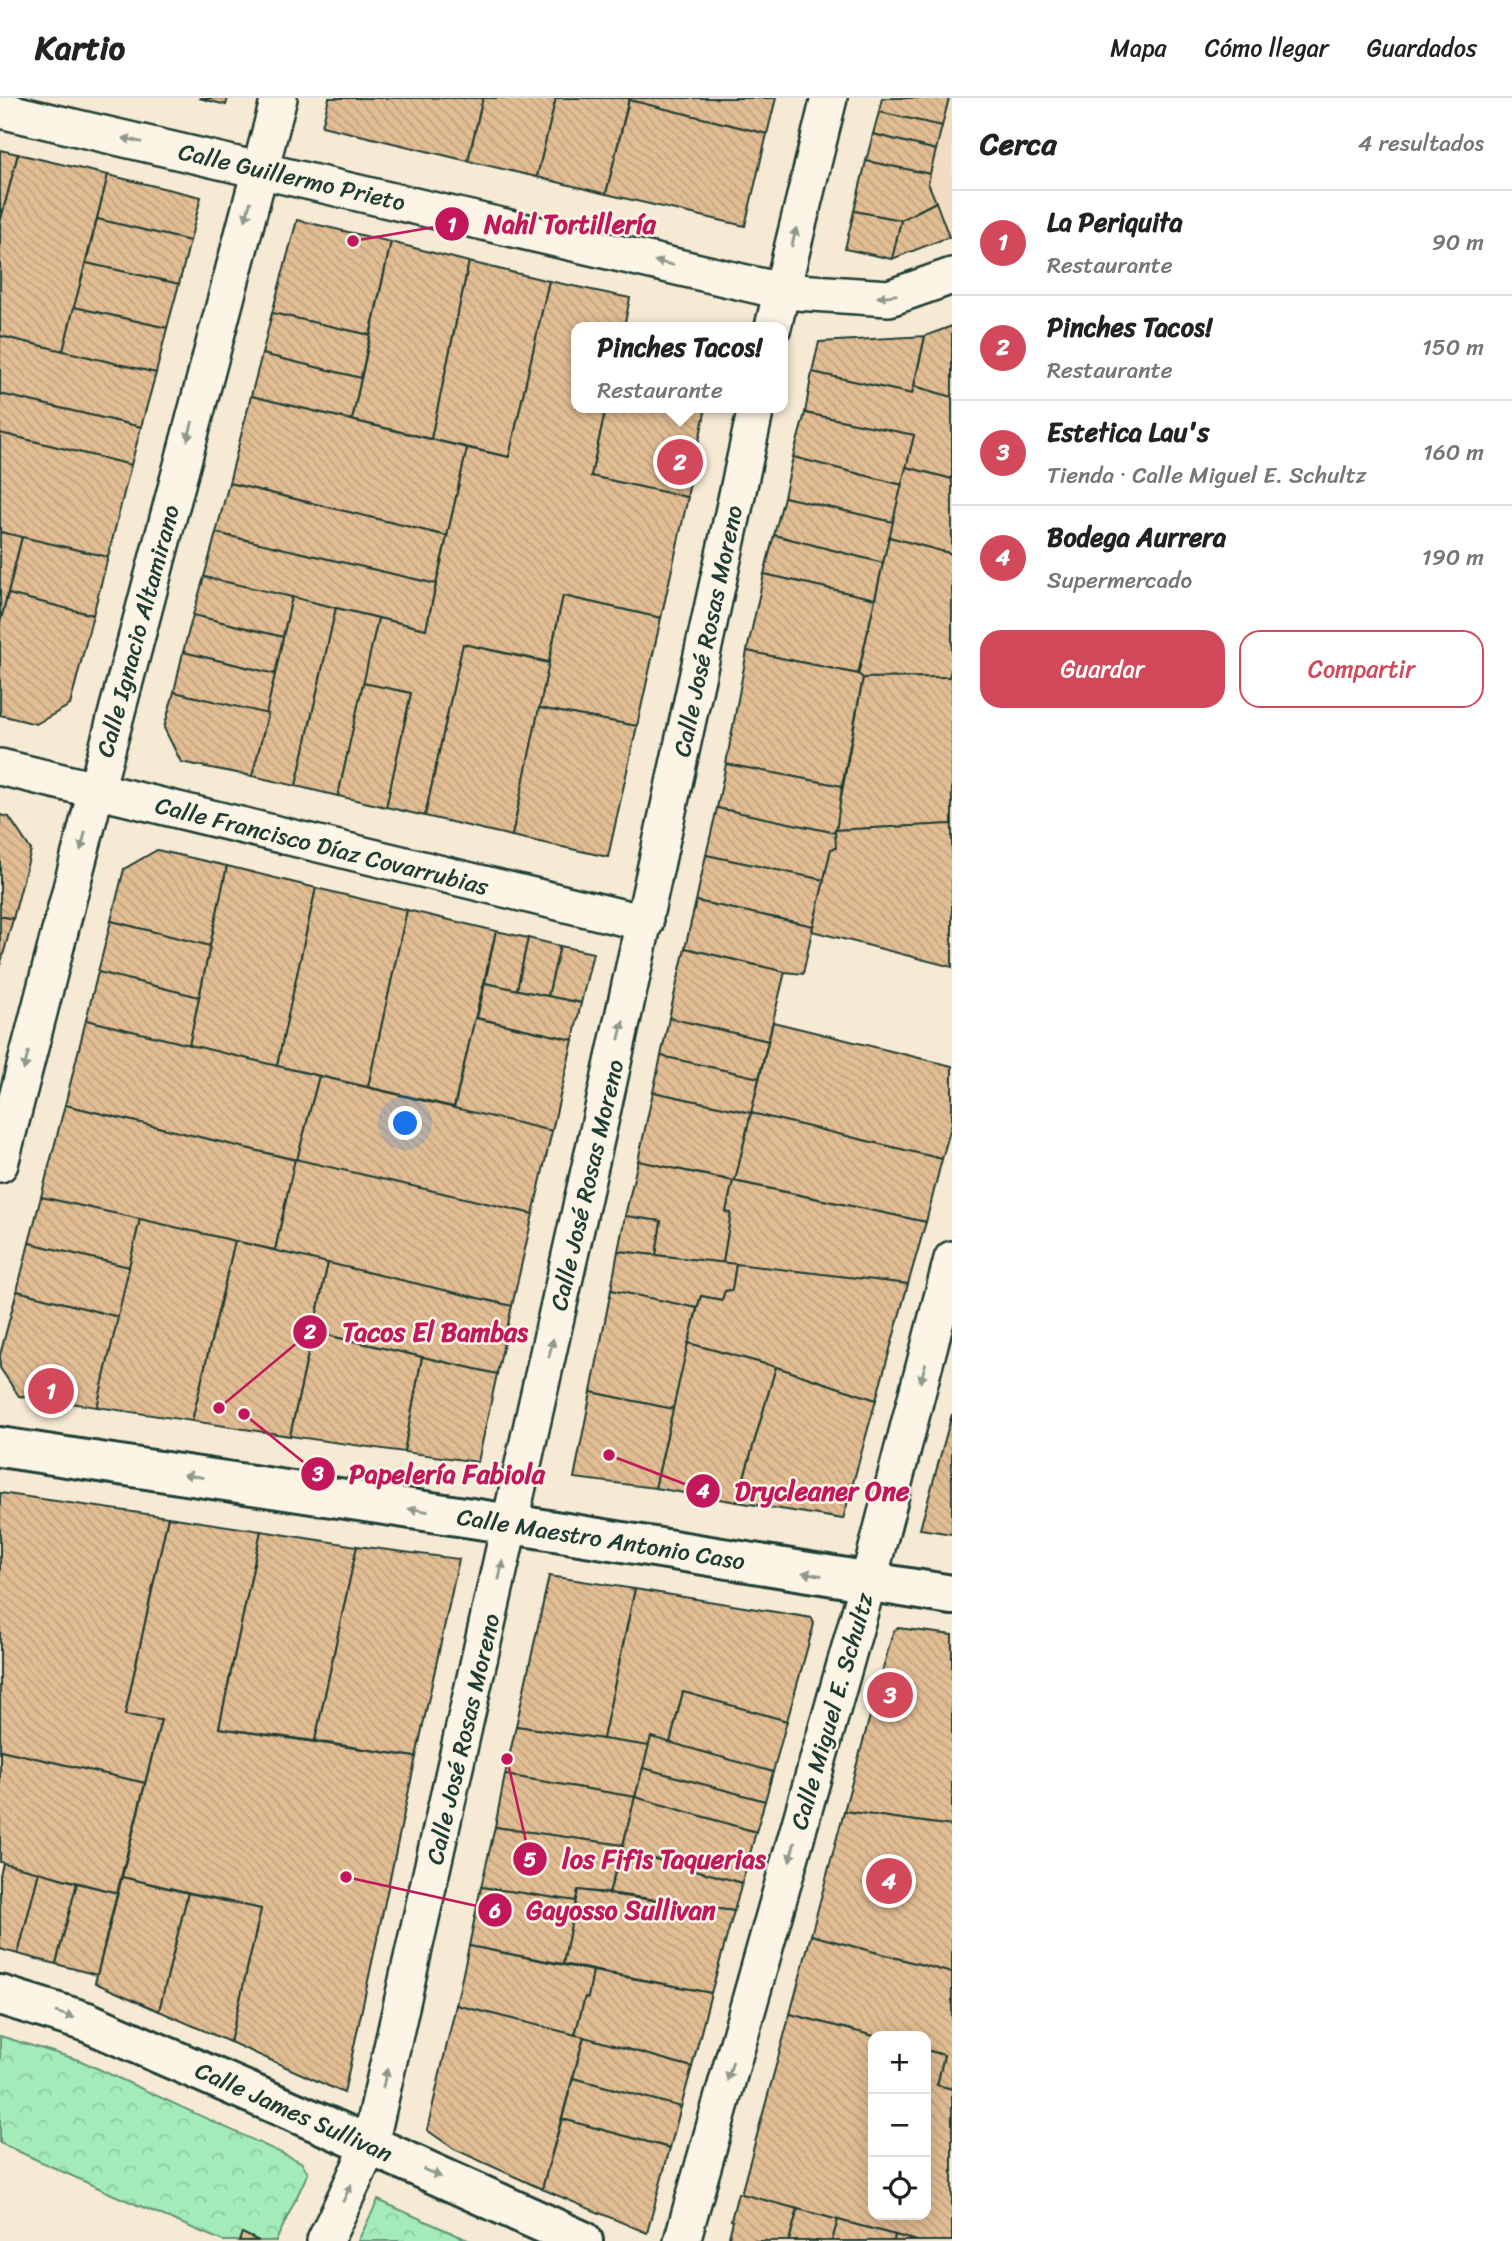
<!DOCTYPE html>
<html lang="es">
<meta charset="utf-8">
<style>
body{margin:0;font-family:Sriracha,sans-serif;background:#f6f6f6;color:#222}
.controls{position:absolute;right:21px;bottom:21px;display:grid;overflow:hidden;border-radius:14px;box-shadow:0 4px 18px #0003}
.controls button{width:63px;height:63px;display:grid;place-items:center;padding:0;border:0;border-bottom:2px solid #e0e0e0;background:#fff;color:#222;font:35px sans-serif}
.you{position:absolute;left:406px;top:1026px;width:24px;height:24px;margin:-18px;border:5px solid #fff;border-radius:50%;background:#1a73e8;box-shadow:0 0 0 10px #1a73e833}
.badge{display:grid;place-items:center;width:46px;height:46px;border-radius:50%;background:#d1495b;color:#fff;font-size:23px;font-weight:700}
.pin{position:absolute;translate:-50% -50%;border:4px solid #fff;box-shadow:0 2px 7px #0006}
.popup{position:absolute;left:571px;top:224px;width:217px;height:91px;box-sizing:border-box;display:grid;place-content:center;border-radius:14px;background:#fff;filter:drop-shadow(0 2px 5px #0005);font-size:23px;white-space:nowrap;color:#767676}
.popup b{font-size:26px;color:#222}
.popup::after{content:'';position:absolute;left:50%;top:100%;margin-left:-14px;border:14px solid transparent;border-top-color:#fff}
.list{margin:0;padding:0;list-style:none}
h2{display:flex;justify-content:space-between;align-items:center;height:91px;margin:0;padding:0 28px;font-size:30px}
h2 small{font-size:23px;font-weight:400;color:#767676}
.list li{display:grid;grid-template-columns:46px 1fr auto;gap:21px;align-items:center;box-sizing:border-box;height:105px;padding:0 28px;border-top:2px solid #e0e0e0}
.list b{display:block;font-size:26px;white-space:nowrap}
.list p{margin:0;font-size:23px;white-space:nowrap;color:#767676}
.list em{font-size:23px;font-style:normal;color:#767676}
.actions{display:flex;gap:14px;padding:21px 28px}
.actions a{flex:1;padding:16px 0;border:2px solid #d1495b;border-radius:21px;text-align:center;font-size:24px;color:#d1495b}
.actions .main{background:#d1495b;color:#fff}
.icon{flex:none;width:38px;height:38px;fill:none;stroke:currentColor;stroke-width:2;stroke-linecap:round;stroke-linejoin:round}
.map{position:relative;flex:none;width:952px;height:2143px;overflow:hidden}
header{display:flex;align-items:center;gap:42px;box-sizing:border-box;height:98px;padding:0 35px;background:#fff;border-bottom:2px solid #e0e0e0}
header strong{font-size:33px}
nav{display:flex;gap:38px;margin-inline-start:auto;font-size:24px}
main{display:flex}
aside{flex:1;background:#fff}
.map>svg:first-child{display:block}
.built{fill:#f1dcc1}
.park{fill:url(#park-crowns);stroke:#619477;stroke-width:2}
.building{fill:url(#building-back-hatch);stroke:#1f3d34;stroke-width:2}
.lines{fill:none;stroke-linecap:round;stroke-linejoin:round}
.minor-casing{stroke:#1f3d34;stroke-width:40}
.secondary-casing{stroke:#1f3d34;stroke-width:44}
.minor{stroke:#fcf5e5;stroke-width:35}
.secondary{stroke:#fcf5e5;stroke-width:38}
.oneway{fill:#8e998c}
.labels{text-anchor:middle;stroke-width:5;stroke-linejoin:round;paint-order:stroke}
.street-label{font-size:24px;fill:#1f3d34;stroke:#fcf5e5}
.leader{fill:none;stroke:#c2185b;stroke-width:2.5}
.callout-dot{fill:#c2185b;stroke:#fcf5e5;stroke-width:2.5}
.mark-label{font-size:21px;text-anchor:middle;font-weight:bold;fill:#fff}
.callout-label{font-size:26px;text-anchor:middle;font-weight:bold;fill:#c2185b;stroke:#fcf5e5;stroke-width:5;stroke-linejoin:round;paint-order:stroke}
</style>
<header>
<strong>Kartio</strong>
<nav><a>Mapa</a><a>Cómo llegar</a><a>Guardados</a></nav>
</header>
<main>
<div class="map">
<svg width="952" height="2143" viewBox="0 0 952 2143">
<defs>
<pattern id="park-crowns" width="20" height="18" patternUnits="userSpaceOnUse" patternTransform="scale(1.75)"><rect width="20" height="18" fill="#a3ecba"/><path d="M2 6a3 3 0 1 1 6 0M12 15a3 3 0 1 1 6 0" fill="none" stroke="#8ccba0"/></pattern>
<pattern id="building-back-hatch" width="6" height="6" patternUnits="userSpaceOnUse" patternTransform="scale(1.75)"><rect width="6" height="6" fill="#e2bd93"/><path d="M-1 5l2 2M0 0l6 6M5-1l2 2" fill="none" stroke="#c1a37f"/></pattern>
</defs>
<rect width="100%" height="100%" fill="#f7ead5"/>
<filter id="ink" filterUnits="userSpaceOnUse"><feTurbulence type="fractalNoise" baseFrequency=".0143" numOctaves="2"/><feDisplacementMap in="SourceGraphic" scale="14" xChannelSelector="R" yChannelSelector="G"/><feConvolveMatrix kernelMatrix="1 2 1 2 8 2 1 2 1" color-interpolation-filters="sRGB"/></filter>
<g filter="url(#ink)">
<path class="built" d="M949,0H952V138L949,139L928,85Z"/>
<g class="park">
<path d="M0,1938L79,1962L301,2064L308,2075L276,2143H223L114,2097L0,2045Z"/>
<path d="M378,2102L470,2143H358Z"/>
</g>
<g class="building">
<path d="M199,0H228L226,7Z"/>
<path d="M329,0H483L468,63L322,28Z"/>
<path d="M483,0H556L537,79L468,63Z"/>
<path d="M556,0H629L606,96L537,79Z"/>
<path d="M629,0H776L767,36L629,2Z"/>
<path d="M882,0H949L942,28L879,14Z"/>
<path d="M629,2L767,36L745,128L606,96Z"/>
<path d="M879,14L942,28L936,52L873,36Z"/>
<path d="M873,36L936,52L930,76L866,63Z"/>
<path d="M0,52L18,56L0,125Z"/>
<path d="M18,56L108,77L63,253L0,238V125Z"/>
<path d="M866,63L930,76L928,85L936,104L901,122L854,113Z"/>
<path d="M108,77L201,99L190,143L97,121Z"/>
<path d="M936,104L949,139L892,161L901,122Z"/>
<path d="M854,113L901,122L892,161L845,151Z"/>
<path d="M97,121L190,143L179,186L86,165Z"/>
<path d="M297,122L391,144L370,237L272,215Z"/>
<path d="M391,144L469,164L431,341L352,322Z"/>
<path d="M469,164L549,183L509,359L431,341Z"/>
<path d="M86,165L179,186L167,230L74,209Z"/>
<path d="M549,183L630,200L624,229H577V310H606L591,378L688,399L661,520L563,498L549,564L463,546L425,718L386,709L411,595L363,585L378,520L426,531L467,350L509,359Z"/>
<path d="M74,209L167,230L156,275L63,253Z"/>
<path d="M272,215L370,237L361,280L262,256Z"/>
<path d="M952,228V299L914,288L925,238Z"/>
<path d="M0,238L156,275L141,329L0,296Z"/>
<path d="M925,238L912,296L812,274L819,244Z"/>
<path d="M262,256L361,280L352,322L251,298Z"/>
<path d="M812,274L912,296L914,288L952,299V381L906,369L914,337L805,315Z"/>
<path d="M0,296L141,329L131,367L0,335Z"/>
<path d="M251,298L467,350L447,438L229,385Z"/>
<path d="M606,310H706L687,399L591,378Z"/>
<path d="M805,315L914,337L902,387L793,359Z"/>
<path d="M0,335L131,367L108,459L0,434Z"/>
<path d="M793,359L902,387L893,424L784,399Z"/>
<path d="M906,369L952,381V456L889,439Z"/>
<path d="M229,385L447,438L436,486L216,435Z"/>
<path d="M784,399L893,424L883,465L774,437Z"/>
<path d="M0,434L22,439L0,525Z"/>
<path d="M216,435L436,486L426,531L204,479Z"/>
<path d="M774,437L883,465L875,501L764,476Z"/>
<path d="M22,439L108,459L93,517L8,496Z"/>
<path d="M889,439L952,456V569L949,579L863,580L858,577Z"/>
<path d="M764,476L875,501L858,576L747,553Z"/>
<path d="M204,479L292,499L283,539L193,517Z"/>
<path d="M8,496L93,517L70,607L36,626L0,617V525Z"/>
<path d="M563,498L661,520L637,628L539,610Z"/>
<path d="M292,499L336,510L296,688L252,678L268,616H266Z"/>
<path d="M336,510L378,520L338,698L296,688Z"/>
<path d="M193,517L283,539L275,576L183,554Z"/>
<path d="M463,546L549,565L512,738L425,718Z"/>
<path d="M747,553L858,576L863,580L842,688L726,666Z"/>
<path d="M183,554L275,576L266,616L174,594Z"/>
<path d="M952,569V726L835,732L863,580L949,579Z"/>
<path d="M363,585L411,595L386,709L338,698Z"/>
<path d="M174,594L268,616L252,678L181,664L164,630Z"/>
<path d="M539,610L637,628L608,759L512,738Z"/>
<path d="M726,666L842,688L836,735L717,710Z"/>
<path d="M717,710L836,735V750L831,751L824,782L706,757Z"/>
<path d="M0,717L9,719L31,752L13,821L0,818Z"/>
<path d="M952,726V869L812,833L831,751L836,750L835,732Z"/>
<path d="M157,752L227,768L210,848L111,823L124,771Z"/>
<path d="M706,757L824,782L813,828L696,803Z"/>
<path d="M227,768L316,790L277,968L189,947Z"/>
<path d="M316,790L407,812L368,989L277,968Z"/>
<path d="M696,803L813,828L803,876L785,874L685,850Z"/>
<path d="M407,812L496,833L454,1009L368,989Z"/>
<path d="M0,818L13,821L0,868Z"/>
<path d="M111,823L210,848L199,899L98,874Z"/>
<path d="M496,833L528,840L517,892L485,885Z"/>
<path d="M528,840L560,848L548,898L517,892Z"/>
<path d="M560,848L593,855L581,905L548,898Z"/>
<path d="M685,850L785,874L768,943L669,920Z"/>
<path d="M98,874L199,899L189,947L86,922Z"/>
<path d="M485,885L581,905L573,942L477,920Z"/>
<path d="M475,920L573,942L552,1033L454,1011Z"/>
<path d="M669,920L768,943L759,980L661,958Z"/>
<path d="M86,922L319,978L297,1062L65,1007Z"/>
<path d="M773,924L952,968V1025L942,1061L751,1015Z"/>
<path d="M661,958L759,980L751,1015L653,994Z"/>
<path d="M319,978L552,1033L533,1116L297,1062Z"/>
<path d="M653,994L751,1015L735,1083L638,1063Z"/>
<path d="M65,1007L295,1062L275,1152L41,1099Z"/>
<path d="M751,1015L942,1061L926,1124L735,1083Z"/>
<path d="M295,1061L533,1116L512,1208L275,1153Z"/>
<path d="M638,1063L733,1083L726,1114L731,1115L723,1165L656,1157L661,1123L625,1118Z"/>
<path d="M733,1083L926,1124L908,1186L723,1165L731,1115L726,1114Z"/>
<path d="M41,1099L140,1121L129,1169L29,1145Z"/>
<path d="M625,1118L661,1123L656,1157L618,1153Z"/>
<path d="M140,1121L235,1143L192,1323L97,1309Z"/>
<path d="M235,1143L328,1165L290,1338L192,1323Z"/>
<path d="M29,1145L129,1169L118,1219L17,1193Z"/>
<path d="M618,1153L736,1166L732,1192L725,1193L722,1202L701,1198L697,1210L611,1192Z"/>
<path d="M328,1165L512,1208L497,1276L313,1234Z"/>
<path d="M736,1166L908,1186L876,1302L776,1269L688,1245L701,1198L722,1202L725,1193L732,1192Z"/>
<path d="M611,1192L697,1210L673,1311L591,1294Z"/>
<path d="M17,1193L118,1219L97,1309L19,1298L0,1270V1257Z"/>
<path d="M313,1234L422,1259L404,1354L290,1338Z"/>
<path d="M688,1245L776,1269L737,1404L655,1390Z"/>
<path d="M422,1259L497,1276L478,1364L404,1354Z"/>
<path d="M776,1269L876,1302L843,1421L737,1404Z"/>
<path d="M591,1294L673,1311L655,1390L574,1380Z"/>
<path d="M952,1316V1436L920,1431Z"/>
<path d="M0,1395L168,1419L125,1617L161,1622L145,1685L0,1652Z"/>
<path d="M168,1419L261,1433L219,1630L416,1659L344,1995L230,1944L261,1811L122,1779L161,1622L125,1617Z"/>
<path d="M261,1433L357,1448L315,1643L219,1630Z"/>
<path d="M357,1448L459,1461L416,1659L315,1643Z"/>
<path d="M549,1478L635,1491L603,1641L516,1628Z"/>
<path d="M635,1491L812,1520L814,1526L787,1623L683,1594L670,1645L651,1639L649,1648L603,1641Z"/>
<path d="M898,1530L952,1537V1728L844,1713L893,1534Z"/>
<path d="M683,1594L787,1623L773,1674L670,1645Z"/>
<path d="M516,1628L649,1648L635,1699L505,1677Z"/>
<path d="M651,1639L773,1674L765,1703L643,1670Z"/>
<path d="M0,1652L145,1685L117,1795L0,1764Z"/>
<path d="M643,1670L765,1703L756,1734L635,1699Z"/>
<path d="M505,1677L635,1699L623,1747L495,1729Z"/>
<path d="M635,1699L756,1734L742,1785L622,1752Z"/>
<path d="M844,1713L952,1728V1875L811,1837Z"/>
<path d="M495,1729L623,1747L609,1795L578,1792L576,1803L481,1789Z"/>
<path d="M622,1752L742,1785L734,1813L609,1795Z"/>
<path d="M3,1765L39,1774L18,1856L0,1851V1777Z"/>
<path d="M39,1774L77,1785L56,1866L18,1856Z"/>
<path d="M122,1779L188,1795L159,1913L95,1885Z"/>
<path d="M77,1785L117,1795L97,1877L56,1866Z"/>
<path d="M481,1789L576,1803L563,1866L469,1848Z"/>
<path d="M578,1792L734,1813L711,1895L563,1866Z"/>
<path d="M188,1795L261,1811L230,1944L159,1913Z"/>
<path d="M811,1837L952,1875V1991L937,1987L944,1957L926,1952V1938H874L790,1916Z"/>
<path d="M469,1848L593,1873L588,1900L585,1899L575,1937L456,1907Z"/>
<path d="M593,1873L711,1895L692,1969L575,1937L585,1899L588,1900Z"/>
<path d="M456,1907L584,1939L542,2091L454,2051L427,2032Z"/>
<path d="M790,1916L874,1938L873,2117H926V1952L944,1957L937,1987L952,1991V2143H917L741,2096Z"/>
<path d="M584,1939L692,1969L681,2009L573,1980Z"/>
<path d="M573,1980L681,2009L670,2050L562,2021Z"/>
<path d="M562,2021L670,2050L647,2135L542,2091Z"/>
<path d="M738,2095L798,2111L789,2143H728L733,2123L731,2122Z"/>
<path d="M798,2111L838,2122L832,2143H789Z"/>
<path d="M838,2122L895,2137L894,2143H832Z"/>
<path d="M242,2135L259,2143H239Z"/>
<path d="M895,2137L917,2143H894Z"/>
</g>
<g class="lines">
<g class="minor-casing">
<g id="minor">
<path d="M0,12L781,193L889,200L952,178"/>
<path d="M773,229L829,0"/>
<path d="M0,669L645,825"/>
<path d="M0,1066L96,693L279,0"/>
<path d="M325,2143L370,2047C502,1468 631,890 756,310"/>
<path d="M682,2143L868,1485L952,1161"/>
</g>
</g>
<g class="secondary-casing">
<g id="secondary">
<path d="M0,1349L511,1426L952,1497"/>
<path d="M0,1897L87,1924L370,2047L583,2143"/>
</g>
</g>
<use href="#minor" class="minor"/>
<use href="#secondary" class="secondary"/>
</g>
<defs><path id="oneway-solid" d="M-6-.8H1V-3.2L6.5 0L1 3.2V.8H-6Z" transform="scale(1.75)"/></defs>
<g class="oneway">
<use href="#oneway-solid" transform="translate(132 42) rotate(-167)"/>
<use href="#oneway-solid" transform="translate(248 113) rotate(105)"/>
<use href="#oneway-solid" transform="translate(794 139) rotate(-76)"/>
<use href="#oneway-solid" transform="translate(664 165) rotate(-167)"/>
<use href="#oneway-solid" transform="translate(887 198) rotate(173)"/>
<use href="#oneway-solid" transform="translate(190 333) rotate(105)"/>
<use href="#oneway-solid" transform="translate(83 743) rotate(104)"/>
<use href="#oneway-solid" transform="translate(621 932) rotate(-77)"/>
<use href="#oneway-solid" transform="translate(26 963) rotate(104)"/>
<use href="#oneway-solid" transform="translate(551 1250) rotate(-77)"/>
<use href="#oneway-solid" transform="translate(923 1275) rotate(105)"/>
<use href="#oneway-solid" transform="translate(193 1378) rotate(-171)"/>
<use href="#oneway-solid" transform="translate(418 1412) rotate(-171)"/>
<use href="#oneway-solid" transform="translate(501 1472) rotate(-77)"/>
<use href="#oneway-solid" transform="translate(812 1476) rotate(-171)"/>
<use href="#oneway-solid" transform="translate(792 1754) rotate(106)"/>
<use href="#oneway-solid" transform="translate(65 1917) rotate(17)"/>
<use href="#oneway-solid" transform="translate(730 1973) rotate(106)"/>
<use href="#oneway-solid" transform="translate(385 1980) rotate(-77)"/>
<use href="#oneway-solid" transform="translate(432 2075) rotate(24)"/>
<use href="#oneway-solid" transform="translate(347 2095) rotate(-65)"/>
</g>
</g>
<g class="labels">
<g class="street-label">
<text transform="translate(292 79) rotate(13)" y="8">Calle Guillermo Prieto</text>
<text transform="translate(138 533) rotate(-75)" y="8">Calle Ignacio Altamirano</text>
<text transform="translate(708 533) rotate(-78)" y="8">Calle José Rosas Moreno</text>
<text transform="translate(322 748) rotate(14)" y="8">Calle Francisco Díaz Covarrubias</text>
<text transform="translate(587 1087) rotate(-77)" y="8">Calle José Rosas Moreno</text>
<text transform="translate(601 1441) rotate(9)" y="8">Calle Maestro Antonio Caso</text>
<text transform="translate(832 1613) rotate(-74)" y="8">Calle Miguel E. Schultz</text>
<text transform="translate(463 1641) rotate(-77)" y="8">Calle José Rosas Moreno</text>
<text transform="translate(294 2014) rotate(24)" y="8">Calle James Sullivan</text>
</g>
</g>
<path class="leader" d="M353 143L452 126M219 1310L310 1234M244 1316L318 1376M609 1357L703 1393M507 1661L530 1761M346 1779L495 1812"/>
<g class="callout-dot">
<circle cx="353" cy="143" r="7"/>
<circle cx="219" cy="1310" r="7"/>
<circle cx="244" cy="1316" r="7"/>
<circle cx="609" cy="1357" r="7"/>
<circle cx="507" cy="1661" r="7"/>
<circle cx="346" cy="1779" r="7"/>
<circle cx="452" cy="126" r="18"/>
<circle cx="310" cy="1234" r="18"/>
<circle cx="318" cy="1376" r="18"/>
<circle cx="703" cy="1393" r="18"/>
<circle cx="530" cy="1761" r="18"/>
<circle cx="495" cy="1812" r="18"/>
</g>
<g class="mark-label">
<text x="452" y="134">1</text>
<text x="310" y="1241">2</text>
<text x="318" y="1383">3</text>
<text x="703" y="1400">4</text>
<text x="530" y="1769">5</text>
<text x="495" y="1820">6</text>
</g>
<g class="callout-label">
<text x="570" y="135">Nahl Tortillería</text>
<text x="435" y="1243">Tacos El Bambas</text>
<text x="447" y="1385">Papelería Fabiola</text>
<text x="822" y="1402">Drycleaner One</text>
<text x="664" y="1770">los Fifis Taquerias</text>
<text x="621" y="1821">Gayosso Sullivan</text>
</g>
</svg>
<div class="controls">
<button>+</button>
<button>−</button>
<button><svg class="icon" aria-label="locate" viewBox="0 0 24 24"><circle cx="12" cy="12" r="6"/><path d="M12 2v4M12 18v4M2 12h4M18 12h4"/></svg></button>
</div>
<div class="you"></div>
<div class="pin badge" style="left:51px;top:1293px">1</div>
<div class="pin badge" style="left:680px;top:364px">2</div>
<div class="popup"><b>Pinches Tacos!</b>Restaurante</div>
<div class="pin badge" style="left:890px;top:1597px">3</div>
<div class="pin badge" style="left:889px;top:1783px">4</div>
</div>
<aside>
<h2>Cerca<small>4 resultados</small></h2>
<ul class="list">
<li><span class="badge">1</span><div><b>La Periquita</b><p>Restaurante</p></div><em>90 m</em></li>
<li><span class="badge">2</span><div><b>Pinches Tacos!</b><p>Restaurante</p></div><em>150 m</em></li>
<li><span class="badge">3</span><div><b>Estetica Lau's</b><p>Tienda · Calle Miguel E. Schultz</p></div><em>160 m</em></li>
<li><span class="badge">4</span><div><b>Bodega Aurrera</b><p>Supermercado</p></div><em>190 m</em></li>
</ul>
<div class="actions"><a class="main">Guardar</a><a>Compartir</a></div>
</aside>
</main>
